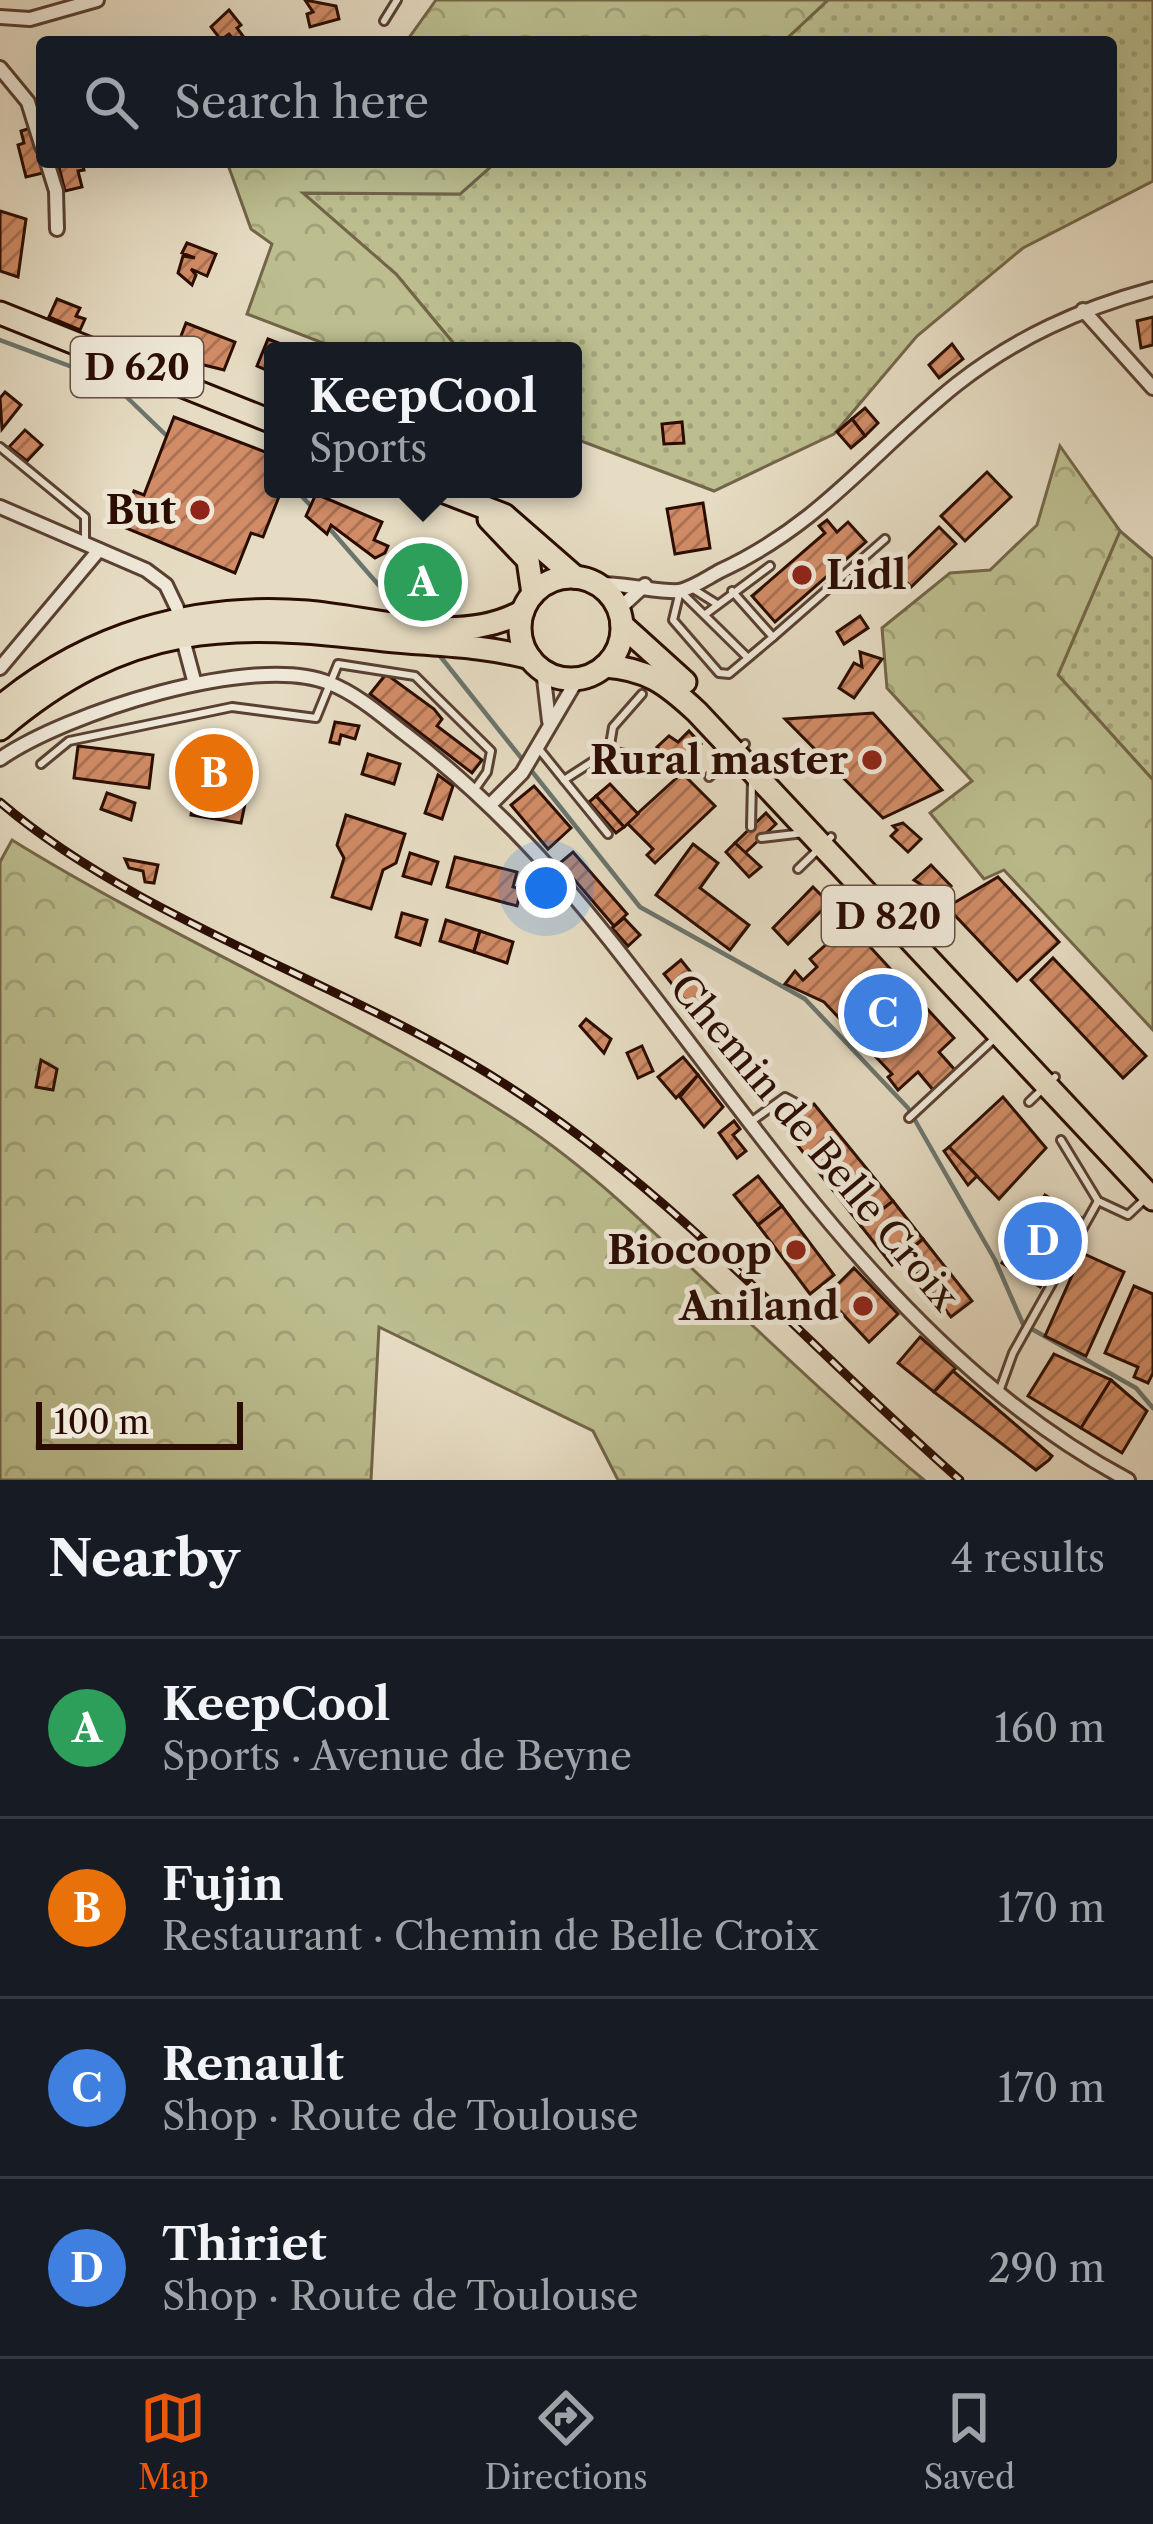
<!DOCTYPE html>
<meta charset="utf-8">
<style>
body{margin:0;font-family:"Libre Caslon Text",serif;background:#242831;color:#f1f3f6}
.scale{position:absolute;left:36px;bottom:30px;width:207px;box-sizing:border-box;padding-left:12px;border:6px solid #2a0c01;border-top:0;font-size:33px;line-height:42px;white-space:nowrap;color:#2a0c01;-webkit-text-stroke:9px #efe8d8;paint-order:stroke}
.you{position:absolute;left:546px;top:888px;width:42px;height:42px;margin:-30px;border:9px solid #fff;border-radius:50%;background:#1a73e8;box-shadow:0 0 0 18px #1a73e833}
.badge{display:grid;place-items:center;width:78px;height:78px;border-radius:50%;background:#ea580c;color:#fff;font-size:39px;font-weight:700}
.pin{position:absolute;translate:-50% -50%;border:6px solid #fff;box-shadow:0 3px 12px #0006}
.popup{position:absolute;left:264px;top:342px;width:318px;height:156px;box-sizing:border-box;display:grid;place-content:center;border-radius:12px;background:#171b24;filter:drop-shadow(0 3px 9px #0005);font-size:39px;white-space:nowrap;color:#9ea1a6}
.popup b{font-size:45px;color:#f1f3f6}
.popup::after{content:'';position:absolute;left:50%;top:100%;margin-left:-24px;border:24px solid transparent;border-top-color:#171b24}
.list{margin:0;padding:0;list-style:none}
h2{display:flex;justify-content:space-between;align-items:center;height:156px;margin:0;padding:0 48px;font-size:51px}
h2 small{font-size:39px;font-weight:400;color:#9ea1a6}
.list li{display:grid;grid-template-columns:78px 1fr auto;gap:36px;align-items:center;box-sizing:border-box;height:180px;padding:0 48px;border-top:3px solid #363941}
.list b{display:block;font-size:45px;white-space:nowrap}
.list p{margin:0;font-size:39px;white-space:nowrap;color:#9ea1a6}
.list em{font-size:39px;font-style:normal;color:#9ea1a6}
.icon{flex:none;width:66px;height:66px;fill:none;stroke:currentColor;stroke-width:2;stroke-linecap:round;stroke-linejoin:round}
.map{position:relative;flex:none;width:1153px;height:1480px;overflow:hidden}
.search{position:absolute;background:#171b24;box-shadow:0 12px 48px #0002;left:36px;right:36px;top:36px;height:132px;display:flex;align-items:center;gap:30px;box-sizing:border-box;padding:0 42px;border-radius:12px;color:#9ea1a6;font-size:45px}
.sheet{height:876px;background:#171b24}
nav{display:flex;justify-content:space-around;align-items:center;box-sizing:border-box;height:168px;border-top:3px solid #363941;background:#171b24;font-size:33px;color:#9ea1a6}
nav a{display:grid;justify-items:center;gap:6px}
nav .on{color:#ea580c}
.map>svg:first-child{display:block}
.grass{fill:url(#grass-dots);stroke:#736548;stroke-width:3}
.forest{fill:url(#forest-crowns);stroke:#736548;stroke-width:3}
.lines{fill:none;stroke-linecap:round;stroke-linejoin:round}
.stream{stroke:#6b756e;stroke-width:4.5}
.building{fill:url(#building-hatch);stroke:#2a0c01;stroke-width:3}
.lane-casing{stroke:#594032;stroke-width:12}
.street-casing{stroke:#594032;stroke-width:18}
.primary-casing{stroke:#2a0c01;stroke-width:27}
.lane{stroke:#efe8d8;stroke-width:6}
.street{stroke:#efe8d8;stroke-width:12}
.primary{stroke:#e6dcc3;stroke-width:21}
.rail-casing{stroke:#2a0c01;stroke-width:9}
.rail{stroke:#efe8d8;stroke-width:4.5;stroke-dasharray:14;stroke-linecap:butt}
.poi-dot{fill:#8f2418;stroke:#efe8d8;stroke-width:4.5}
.labels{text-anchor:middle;stroke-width:10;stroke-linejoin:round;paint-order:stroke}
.shield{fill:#efe8d8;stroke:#654e42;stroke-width:3}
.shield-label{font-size:36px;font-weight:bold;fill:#2a0c01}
.poi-label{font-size:39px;font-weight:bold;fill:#2a0c01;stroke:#efe8d8;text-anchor:end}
.street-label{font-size:39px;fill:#2a0c01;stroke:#efe8d8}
</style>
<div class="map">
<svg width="1153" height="1480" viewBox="0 0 1153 1480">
<defs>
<pattern id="grass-dots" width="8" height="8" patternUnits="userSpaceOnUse" patternTransform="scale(3)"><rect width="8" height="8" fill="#bcbe8f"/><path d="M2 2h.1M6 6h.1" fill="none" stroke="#a2a27a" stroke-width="1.8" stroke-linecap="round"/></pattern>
<pattern id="forest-crowns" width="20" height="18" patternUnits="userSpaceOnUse" patternTransform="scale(3)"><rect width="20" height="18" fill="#bcbe8f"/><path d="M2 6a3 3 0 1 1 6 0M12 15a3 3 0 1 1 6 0" fill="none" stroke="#a2a27a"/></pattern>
<pattern id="building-hatch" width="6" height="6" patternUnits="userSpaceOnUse" patternTransform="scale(3)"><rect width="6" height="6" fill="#d18c67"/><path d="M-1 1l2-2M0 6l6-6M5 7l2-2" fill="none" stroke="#aa7152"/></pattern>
</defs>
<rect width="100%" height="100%" fill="#e6dcc3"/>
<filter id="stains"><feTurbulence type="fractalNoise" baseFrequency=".00167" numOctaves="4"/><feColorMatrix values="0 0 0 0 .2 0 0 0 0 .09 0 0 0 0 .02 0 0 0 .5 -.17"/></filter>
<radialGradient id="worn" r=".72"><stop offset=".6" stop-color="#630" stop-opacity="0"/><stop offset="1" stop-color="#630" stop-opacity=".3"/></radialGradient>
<g class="grass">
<path d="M828,0H1153V181L1023,248L917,336L834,434L714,491L573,438V351H460L396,274L301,193L460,194L496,162H1111V42H783Z"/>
<path d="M1120,531L1153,559V780L1058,675Z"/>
</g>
<g class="forest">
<path d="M436,0H828L783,42H643L639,38L633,42H406Z"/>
<path d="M227,162H496L460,194L303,193L396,274L460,351H344L247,314L272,244L251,229Z"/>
<path d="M1060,446L1120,531L1058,675L1153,780V1030L1004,870L984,879L930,813L972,781L887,688L882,628L950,573L990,570L1037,525Z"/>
<path d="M12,840C172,939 347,1012 506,1114C586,1164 653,1232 721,1296C788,1359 854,1421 924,1480H618L593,1431L379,1327L371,1480H0V862Z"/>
</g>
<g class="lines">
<g class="stream">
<path d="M0,340L110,381L167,436"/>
<path d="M295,489L311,506"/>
<path d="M329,528L409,620"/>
<path d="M436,651L640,907L805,999L908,1108L995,1260L1023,1324L1136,1388L1153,1408"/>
</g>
</g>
<g class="building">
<path d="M305,0L336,6L339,19L310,27L307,14L313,12Z"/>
<path d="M229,10L241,25L237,28L243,36L235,41L229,34L221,40L211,27Z"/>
<path d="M31,128L43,173L26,177L18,145L24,143L21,131Z"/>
<path d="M82,162L84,170L78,171L82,187L65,191L59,167Z"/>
<path d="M0,211L26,219L18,277L0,271Z"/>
<path d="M187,243L216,254L207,276L191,269L196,275L192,285L178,273L183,256L195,258L182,253Z"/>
<path d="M57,299L80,308L76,316L85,319L80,330L49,317Z"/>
<path d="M1153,317V345L1141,348L1137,321Z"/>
<path d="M186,323L235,342L224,370L200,364V353L178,344Z"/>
<path d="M268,339L299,351H273V373L257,366Z"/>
<path d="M952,344L963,359L939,378L929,365Z"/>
<path d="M5,392L21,405L2,429L0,398Z"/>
<path d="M865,408L878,423L865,436L852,419Z"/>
<path d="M174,417L273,455V489H282L263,537L251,533L235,573L121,526L134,491L144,495Z"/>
<path d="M852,419L865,436L851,448L837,432Z"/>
<path d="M682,422L684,443L664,444L662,424Z"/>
<path d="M25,430L42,445L27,461L9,447Z"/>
<path d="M987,472L1011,497L965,541L941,516Z"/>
<path d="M316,494L382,522L374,540L388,546L385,553L375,558L331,525L327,534L306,516Z"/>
<path d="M703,503L710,548L675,554L667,509Z"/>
<path d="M827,520L837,532L848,522L866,542L775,622L752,596L825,533L819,526Z"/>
<path d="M939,527L956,544L911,587L895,570Z"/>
<path d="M403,553L427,582L434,576L441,583L419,602V609L382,571Z"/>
<path d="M860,616L868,628L844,644L837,632Z"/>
<path d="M860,652L882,659L854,698L839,688L854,663L862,667Z"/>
<path d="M386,674L434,709L442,719L437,726L482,760L472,773L370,694Z"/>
<path d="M873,713L942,790L883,818L785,719Z"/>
<path d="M335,722L359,726L355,739L341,735L339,744L330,742Z"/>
<path d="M689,731L701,744L676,767L657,747L669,736L678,742Z"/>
<path d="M78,746L153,755L149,788L74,778Z"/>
<path d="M182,749L243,762L239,783L249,785L241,823L191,815L198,775L177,771Z"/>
<path d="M368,754L400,764L394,784L362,774Z"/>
<path d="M682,773L715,806L655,863L647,855L653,849L627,823Z"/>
<path d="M438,775L453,786L442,819L425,813Z"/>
<path d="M610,784L638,814L624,827L596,796Z"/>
<path d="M534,786L571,828L548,849L511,805Z"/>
<path d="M107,793L135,803L131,820L101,809Z"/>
<path d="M596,796L624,827L616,833L589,802Z"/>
<path d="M766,813L776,824L745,853L735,843Z"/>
<path d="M346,815L405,834L396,863L383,870L371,909L332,897L344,858L337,845Z"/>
<path d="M903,823L921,839L908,852L891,836L897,830L893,826Z"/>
<path d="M735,843L761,867L749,877L726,852Z"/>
<path d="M693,844L718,863L700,888L749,925L730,950L656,895Z"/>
<path d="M573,852L627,914L614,926L560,863Z"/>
<path d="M410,853L438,862L431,884L403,876Z"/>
<path d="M455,857L517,872L513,887L521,889L517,906L447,887Z"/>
<path d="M125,859L158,865L154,883L145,882L143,871L129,868Z"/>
<path d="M931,865L951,886L940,897L914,880Z"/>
<path d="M998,877L1059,942L1017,981L947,907Z"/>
<path d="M813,887L829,903L788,944L773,928Z"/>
<path d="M402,913L427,920L420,945L396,937Z"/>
<path d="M624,918L640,935L628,946L612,928Z"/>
<path d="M446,920L480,931L474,952L440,941Z"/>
<path d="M849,924L954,1038L939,1052L955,1070L934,1091L918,1072L898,1090L888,1077L892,1074L824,1002L785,984L795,971L803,980L817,967L810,959Z"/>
<path d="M480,931L513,942L507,963L474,952Z"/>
<path d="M1053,958L1146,1056L1123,1078L1031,980Z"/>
<path d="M681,960L713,1000L696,1014L664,974Z"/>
<path d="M586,1019L611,1039L604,1053L580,1026Z"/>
<path d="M642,1046L653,1071L638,1078L627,1053Z"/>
<path d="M683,1057L698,1075L676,1098L658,1077Z"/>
<path d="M41,1060L57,1069L53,1090L36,1087Z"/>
<path d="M698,1075L723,1107L704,1127L680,1097Z"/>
<path d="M1003,1097L1046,1148L999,1199L949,1147Z"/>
<path d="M814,1104L893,1201L861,1226L784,1128Z"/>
<path d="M734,1121L740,1129L733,1135L746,1151L737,1158L719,1133Z"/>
<path d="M949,1147L977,1176L968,1185L944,1151Z"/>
<path d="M758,1176L782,1206L758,1225L734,1195Z"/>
<path d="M1045,1195L1083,1219L1040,1287L1002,1263Z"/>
<path d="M893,1201L923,1239L892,1265L861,1226Z"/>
<path d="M782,1206L834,1275L810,1294L758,1225Z"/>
<path d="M923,1239L972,1301L951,1317L903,1256Z"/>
<path d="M1082,1253L1124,1272L1086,1356L1045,1336Z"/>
<path d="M854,1268L898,1314L869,1342L826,1296Z"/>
<path d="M1134,1286L1153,1294V1373L1148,1383L1134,1377L1138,1367L1105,1353Z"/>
<path d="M920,1337L956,1368L934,1392L898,1363Z"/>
<path d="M1054,1354L1111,1380L1081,1428L1028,1396Z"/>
<path d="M953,1371L1052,1456L1049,1460L1036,1470L934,1392Z"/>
<path d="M1111,1380L1147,1411L1122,1453L1081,1428Z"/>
</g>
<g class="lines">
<g class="lane-casing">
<g id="lane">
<path d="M384,21L397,0"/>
<path d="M0,447L85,517V541"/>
<path d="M690,587L717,604"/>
<path d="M680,591L673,620L719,673L729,674L773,637L732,591"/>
<path d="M682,593L747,657"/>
<path d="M707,613L770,566"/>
<path d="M773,637L885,539"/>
<path d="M539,749L564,780L609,751L656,760"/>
<path d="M609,751L613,727L642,694"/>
<path d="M41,764L69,741L232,707L316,718L338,664L415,676L491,751L487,772L475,789"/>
<path d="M709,777L745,744"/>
<path d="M564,780L608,834"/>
<path d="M751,827L752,780"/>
<path d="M761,838L804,833"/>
<path d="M798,869L831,837"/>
<path d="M1029,1102L1055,1077"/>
<path d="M909,1118L994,1039"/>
<path d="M752,1121L785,1097L800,1105"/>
<path d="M1061,1140L1098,1201L1128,1215L1146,1198"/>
<path d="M1000,1389L1013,1353L1098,1201"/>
</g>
</g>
<g class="street-casing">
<g id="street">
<path d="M0,17L30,19L97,0"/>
<path d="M0,68L28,102L42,147"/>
<path d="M47,162L56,191L57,229"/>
<path d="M1083,310L1153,388"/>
<path d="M0,507L146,570L166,585L177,608"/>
<path d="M597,584C622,583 663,593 679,591C693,588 707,578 720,571C822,524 874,450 957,384C1017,337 1080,309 1153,289"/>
<path d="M619,609L645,585"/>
<path d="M184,643L195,684"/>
<path d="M0,668L99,550"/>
<path d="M543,670L549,721"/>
<path d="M0,759C64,714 254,652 329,683C357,694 381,715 404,733C484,794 547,861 609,939C761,1130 906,1363 1128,1480"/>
<path d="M492,803L522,773L578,678"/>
</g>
</g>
<g class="primary-casing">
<g id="primary">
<path d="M0,313L273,422"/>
<path d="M437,489L504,515L575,577"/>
<path d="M489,519L528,560L533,594"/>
<circle cx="571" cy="628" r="51"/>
<path d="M622,625L685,682"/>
<path d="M605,666C647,669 666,683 697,712L1153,1199"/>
<path d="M0,707C88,634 194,603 307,612C376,618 460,647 523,611"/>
<path d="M0,729C127,621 228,621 385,640C434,645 483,645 530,658"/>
</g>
</g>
<use href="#lane" class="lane"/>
<use href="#street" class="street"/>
<use href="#primary" class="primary"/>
<g class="rail-casing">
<path id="rail" d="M0,802C139,921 344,982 500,1081C672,1189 808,1347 960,1480"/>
</g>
<use href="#rail" class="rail"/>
</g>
<g class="poi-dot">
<circle cx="200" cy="510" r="12"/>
<circle cx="802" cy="575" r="12"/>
<circle cx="872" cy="760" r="12"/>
<circle cx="796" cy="1250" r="12"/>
<circle cx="863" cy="1306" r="12"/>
</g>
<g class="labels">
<g class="shield">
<rect x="71" y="337" width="132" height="60" rx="9"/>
<rect x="822" y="886" width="132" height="60" rx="9"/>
</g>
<g class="shield-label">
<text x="137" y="380">D 620</text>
<text x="888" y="929">D 820</text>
</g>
<g class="poi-label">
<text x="176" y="524">But</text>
<text x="826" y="589" text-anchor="start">Lidl</text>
<text x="848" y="774">Rural master</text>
<text x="772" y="1264">Biocoop</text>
<text x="839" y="1320">Aniland</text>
</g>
<g class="street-label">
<text transform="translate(815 1142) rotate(50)" y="14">Chemin de Belle Croix</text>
</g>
</g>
<rect width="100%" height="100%" filter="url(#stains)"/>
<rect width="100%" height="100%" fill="url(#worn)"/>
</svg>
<div class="scale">100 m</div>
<div class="you"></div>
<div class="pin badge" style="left:423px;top:582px;background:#2e9e5b">A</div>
<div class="popup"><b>KeepCool</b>Sports</div>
<div class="pin badge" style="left:214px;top:773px;background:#e8710a">B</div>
<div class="pin badge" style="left:883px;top:1013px;background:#3f7fe0">C</div>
<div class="pin badge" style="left:1043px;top:1241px;background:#3f7fe0">D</div>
<div class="search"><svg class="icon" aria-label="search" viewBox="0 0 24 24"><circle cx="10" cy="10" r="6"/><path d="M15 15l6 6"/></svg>Search here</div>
</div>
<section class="sheet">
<h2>Nearby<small>4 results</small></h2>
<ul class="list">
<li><span class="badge" style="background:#2e9e5b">A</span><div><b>KeepCool</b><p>Sports · Avenue de Beyne</p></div><em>160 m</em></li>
<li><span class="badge" style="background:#e8710a">B</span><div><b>Fujin</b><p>Restaurant · Chemin de Belle Croix</p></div><em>170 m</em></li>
<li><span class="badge" style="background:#3f7fe0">C</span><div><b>Renault</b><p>Shop · Route de Toulouse</p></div><em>170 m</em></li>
<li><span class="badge" style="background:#3f7fe0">D</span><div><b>Thiriet</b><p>Shop · Route de Toulouse</p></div><em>290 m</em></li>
</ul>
</section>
<nav>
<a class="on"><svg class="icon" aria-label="map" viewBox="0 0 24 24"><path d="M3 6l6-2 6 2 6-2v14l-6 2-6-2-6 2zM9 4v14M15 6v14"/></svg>Map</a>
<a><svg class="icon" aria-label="directions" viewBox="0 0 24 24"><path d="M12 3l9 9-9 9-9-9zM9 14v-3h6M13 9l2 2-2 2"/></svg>Directions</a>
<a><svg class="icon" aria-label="saved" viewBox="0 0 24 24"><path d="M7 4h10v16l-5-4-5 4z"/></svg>Saved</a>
</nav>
